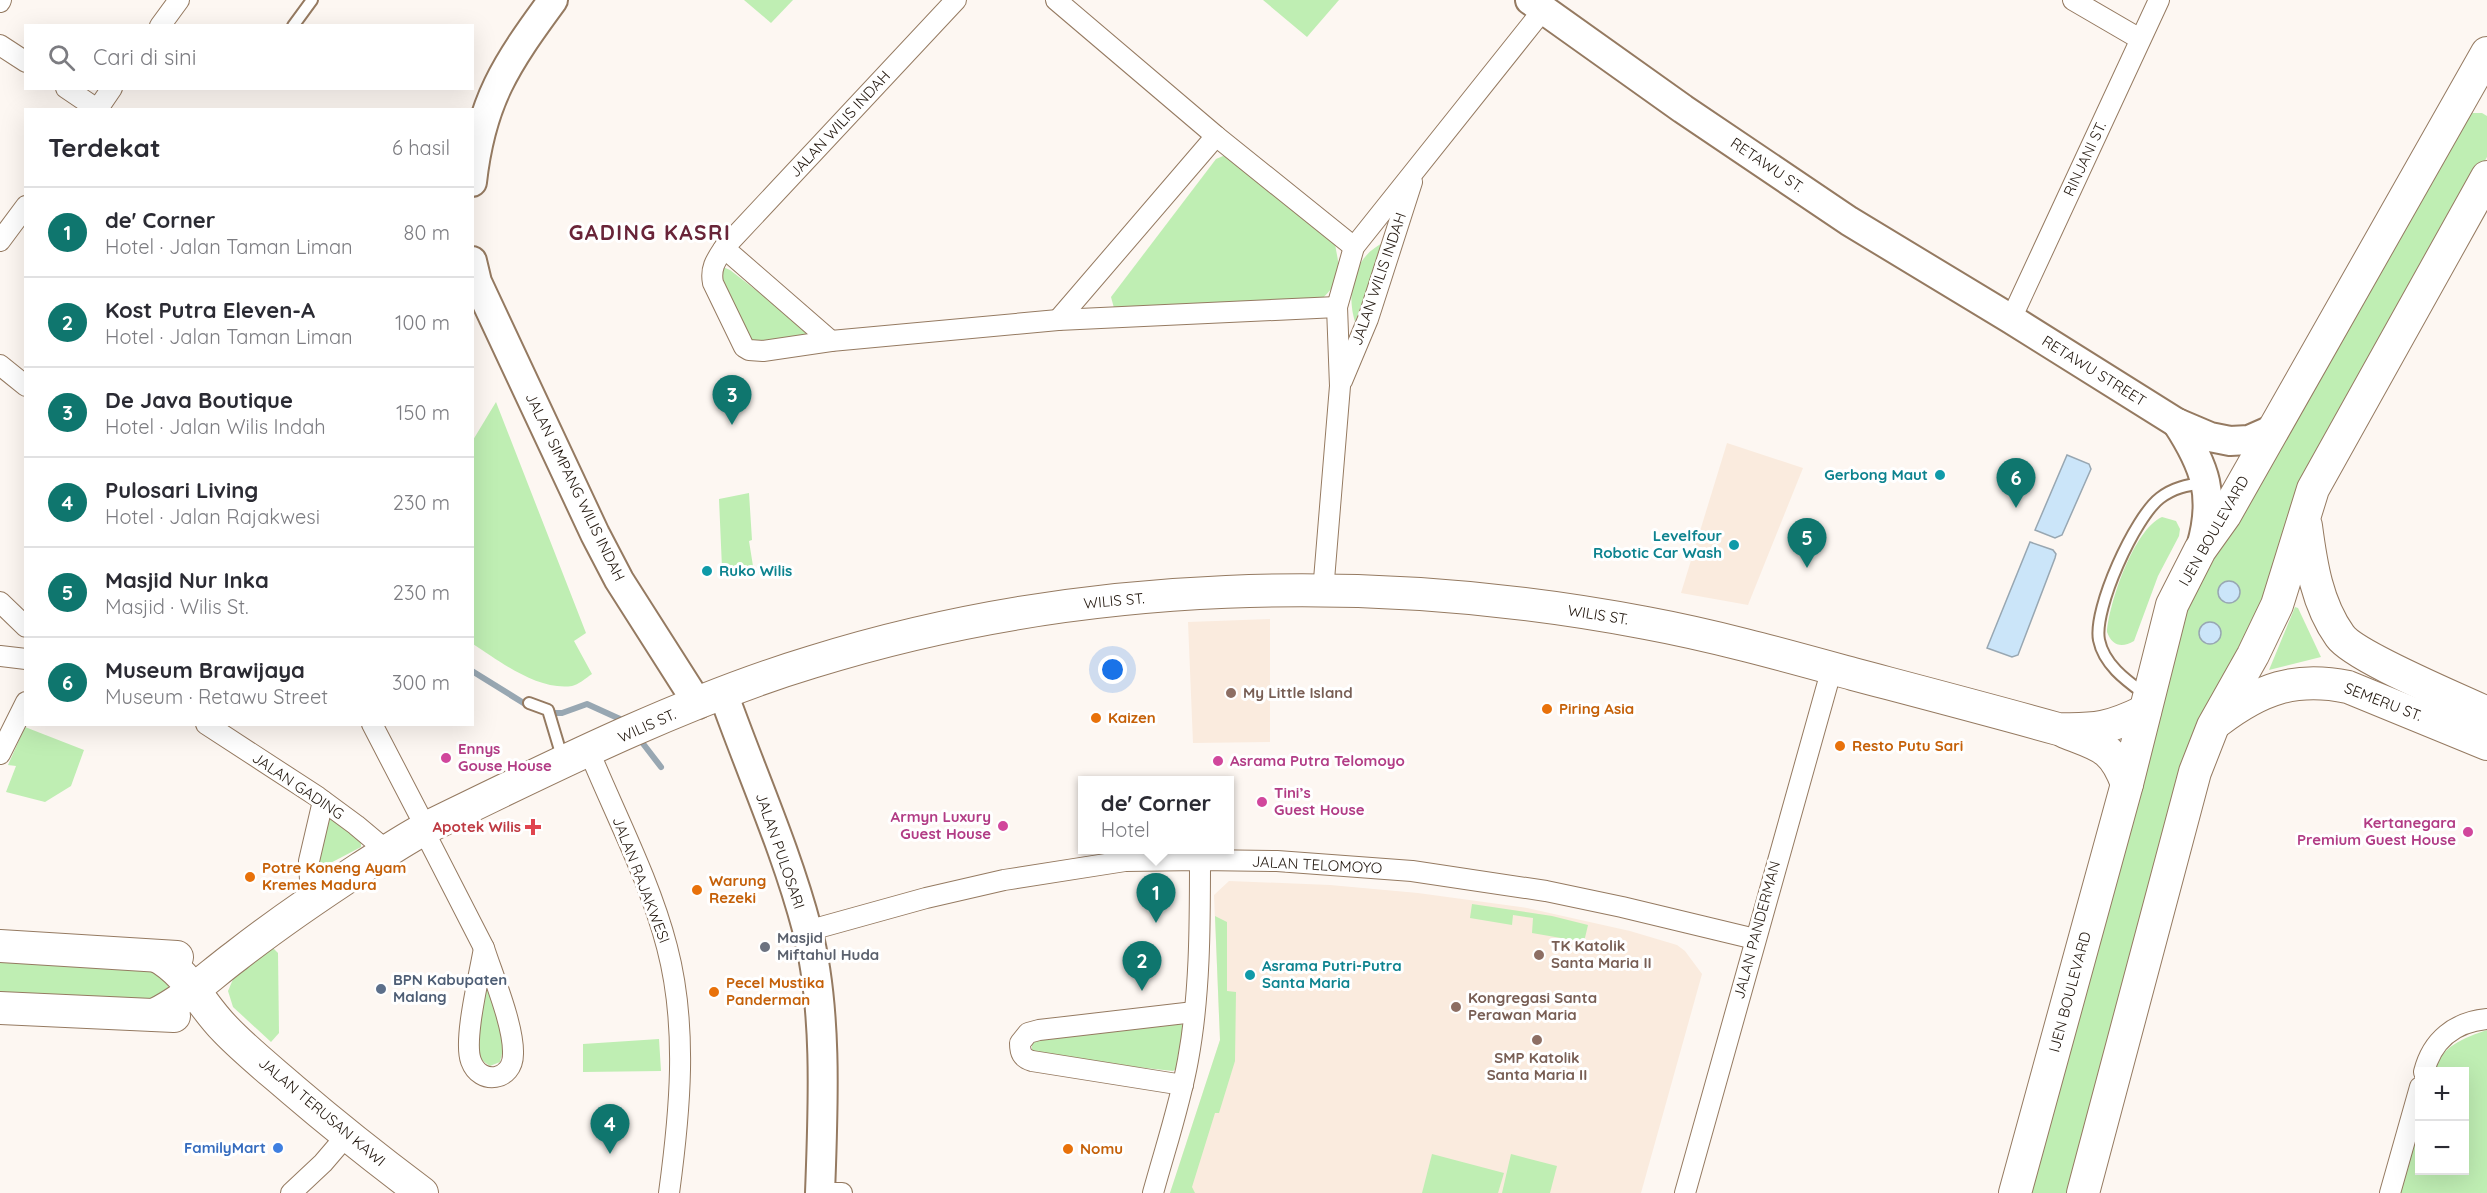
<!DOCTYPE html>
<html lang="id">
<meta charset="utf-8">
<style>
body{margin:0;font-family:Quicksand,sans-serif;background:#f2f2f3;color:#2b2b33}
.controls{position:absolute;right:18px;bottom:18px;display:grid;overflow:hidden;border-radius:0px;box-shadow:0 6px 24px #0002}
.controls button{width:54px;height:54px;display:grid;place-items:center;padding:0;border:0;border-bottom:2px solid #e1e1e2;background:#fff;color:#2b2b33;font:30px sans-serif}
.you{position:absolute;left:1113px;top:670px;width:21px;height:21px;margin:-15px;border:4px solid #fff;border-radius:50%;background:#1a73e8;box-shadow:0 0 0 9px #1a73e833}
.badge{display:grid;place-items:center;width:39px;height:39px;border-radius:50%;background:#0f766e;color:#fff;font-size:20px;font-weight:700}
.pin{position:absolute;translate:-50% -50px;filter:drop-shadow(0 2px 3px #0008)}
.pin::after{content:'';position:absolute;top:32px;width:21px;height:18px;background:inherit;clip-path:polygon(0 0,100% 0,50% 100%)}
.popup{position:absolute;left:1078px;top:776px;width:156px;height:78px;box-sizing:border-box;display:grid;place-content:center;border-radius:0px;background:#fff;filter:drop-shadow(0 2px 4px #0005);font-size:20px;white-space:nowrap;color:#7c7c81}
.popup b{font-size:22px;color:#2b2b33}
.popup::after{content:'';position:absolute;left:50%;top:100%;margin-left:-12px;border:12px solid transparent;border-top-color:#fff}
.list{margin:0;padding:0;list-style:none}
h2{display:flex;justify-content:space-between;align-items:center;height:78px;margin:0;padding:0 24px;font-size:26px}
h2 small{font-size:20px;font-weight:400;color:#7c7c81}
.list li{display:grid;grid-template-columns:39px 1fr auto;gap:18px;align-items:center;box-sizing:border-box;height:90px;padding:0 24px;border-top:2px solid #e1e1e2}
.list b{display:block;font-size:22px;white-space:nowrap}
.list p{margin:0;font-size:20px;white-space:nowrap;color:#7c7c81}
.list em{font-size:20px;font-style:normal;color:#7c7c81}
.icon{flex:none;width:33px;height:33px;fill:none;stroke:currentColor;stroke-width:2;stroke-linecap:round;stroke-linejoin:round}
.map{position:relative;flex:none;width:2487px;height:1193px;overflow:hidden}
.search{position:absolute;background:#fff;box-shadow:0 6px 24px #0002;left:24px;top:24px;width:450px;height:66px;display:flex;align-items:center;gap:15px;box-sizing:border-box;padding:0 21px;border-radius:0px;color:#7c7c81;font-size:22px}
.panel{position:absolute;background:#fff;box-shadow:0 6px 24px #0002;left:24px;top:108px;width:450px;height:618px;border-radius:0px}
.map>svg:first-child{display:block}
.built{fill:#faebde}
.green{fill:#bfeeb3}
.water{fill:#cbe5f9;stroke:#98a7b2;stroke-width:1.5}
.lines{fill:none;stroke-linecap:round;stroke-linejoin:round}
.stream{stroke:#98a7b2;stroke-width:6}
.service-casing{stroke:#957a61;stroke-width:14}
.minor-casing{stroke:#957a61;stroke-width:22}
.secondary-casing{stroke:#957a61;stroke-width:32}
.primary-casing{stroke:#957a61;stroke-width:34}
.service{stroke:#fff;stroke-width:10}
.minor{stroke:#fff;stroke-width:20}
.secondary{stroke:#fff;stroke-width:28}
.primary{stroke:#fff;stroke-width:32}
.culture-dot{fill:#0f9aa8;stroke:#fff;stroke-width:2}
.education-dot{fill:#8d6e63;stroke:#fff;stroke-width:2}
.food-dot{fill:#e8710a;stroke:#fff;stroke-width:2}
.hotel-dot{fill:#d1479c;stroke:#fff;stroke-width:2}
.health-dot{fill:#e0444e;stroke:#fff;stroke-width:2}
.worship-dot{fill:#6b7280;stroke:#fff;stroke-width:2}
.service-dot{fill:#5c6f8a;stroke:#fff;stroke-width:2}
.shop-dot{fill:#3f7fe0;stroke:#fff;stroke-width:2}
.labels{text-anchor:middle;stroke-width:6;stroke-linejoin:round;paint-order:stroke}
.street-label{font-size:15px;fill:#21160d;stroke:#fff}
.culture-label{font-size:15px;font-weight:bold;fill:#0d838f;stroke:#fff;text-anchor:end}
.education-label{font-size:15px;font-weight:bold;fill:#785e54;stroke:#fff;text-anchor:start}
.food-label{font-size:15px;font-weight:bold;fill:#c56008;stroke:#fff;text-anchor:start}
.hotel-label{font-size:15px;font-weight:bold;fill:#b23c85;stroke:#fff;text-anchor:start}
.health-label{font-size:15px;font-weight:bold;fill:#be3a42;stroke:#fff;text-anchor:end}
.worship-label{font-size:15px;font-weight:bold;fill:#5b616d;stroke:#fff;text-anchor:start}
.service-label{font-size:15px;font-weight:bold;fill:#4e5e75;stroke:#fff;text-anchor:start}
.shop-label{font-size:15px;font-weight:bold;fill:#366cbe;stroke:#fff;text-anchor:end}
.district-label{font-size:21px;font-weight:bold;letter-spacing:1.5px;fill:#692438;stroke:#fff}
</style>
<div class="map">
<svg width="2487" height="1193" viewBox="0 0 2487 1193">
<rect width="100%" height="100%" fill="#fdf7f2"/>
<g class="built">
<path d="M1727,443L1803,468L1748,605L1681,593Z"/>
<path d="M1270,619V742L1193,743L1188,622Z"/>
<path d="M1229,881L1330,885L1418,893L1527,908L1630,931L1677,945L1685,951L1702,974L1641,1193H1170L1220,1040L1214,895Z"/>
</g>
<g class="green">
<path d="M744,0H793L771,23Z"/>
<path d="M1263,0H1339L1307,37Z"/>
<path d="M2471,113H2482L2487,116V157L2300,494L2071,1193H2025L2182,605Z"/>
<path d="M1223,156L1231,158L1335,244L1339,266L1334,286L1322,299L1114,308L1111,297L1216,159Z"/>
<path d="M1385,242L1355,322C1346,293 1353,256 1385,242Z"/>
<path d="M723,267L730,270L813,334L753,345L720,277Z"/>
<path d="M496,402L586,633L574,641L592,674C586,678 578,685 572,686C538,691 499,661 473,644V440Z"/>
<path d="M749,493L752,540L749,541L753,566L722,568L719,499Z"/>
<path d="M2162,517L2176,521L2180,529L2179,536L2158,576L2134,641C2122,648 2112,646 2107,632C2109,603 2134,529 2162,517Z"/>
<path d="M2295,607L2298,608L2321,657L2269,670Z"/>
<path d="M25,727L84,750L71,786L45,802L6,792L16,766L8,765Z"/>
<path d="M330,817L361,842V847L321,868L314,867L321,821Z"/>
<path d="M1472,904L1552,916L1588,925L1584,942L1532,933L1533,918L1513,915L1512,925L1470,918Z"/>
<path d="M1215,916L1227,922V991L1236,992L1235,1061L1219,1113H1215L1192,1187L1195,1193H1170L1220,1040Z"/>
<path d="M271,946L278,953L279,1033L271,1042L233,1007L228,991L234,977Z"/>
<path d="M0,958L152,966L169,980L167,995L163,1000L0,998Z"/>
<path d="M490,984L504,1045L500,1062L490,1066C480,1060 478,1056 478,1045L484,985Z"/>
<path d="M1181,1023L1184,1030L1176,1069L1173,1071L1036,1056L1032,1052V1041L1035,1037Z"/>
<path d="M2487,1030V1193H2399L2419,1121L2420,1170H2464V1072L2434,1071C2441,1046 2464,1038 2487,1030Z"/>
<path d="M659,1039L661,1071L583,1072V1044Z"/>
<path d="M1432,1154L1504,1173L1498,1193H1422Z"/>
<path d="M1511,1154L1557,1166L1550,1193H1502Z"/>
</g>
<g class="water">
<path d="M2067,455L2089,464L2091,469L2062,535L2055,538L2035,530Z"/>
<path d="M2030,542L2053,550L2056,554L2055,558L2018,655L2012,657L1987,648Z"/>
<circle cx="2229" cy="592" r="11"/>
<circle cx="2210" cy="633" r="11"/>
</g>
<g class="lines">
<g class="stream">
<path d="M472,671L530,707"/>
<path d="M548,713H562L587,704L620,719"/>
<path d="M641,741L661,767"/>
</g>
<g class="service-casing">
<g id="service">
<path d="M293,26L312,0"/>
<path d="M2146,695C2127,681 2104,665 2099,640C2093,609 2135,517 2160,498C2173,488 2187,485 2203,483"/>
<path d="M529,703L548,710L563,760"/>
</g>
</g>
<g class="minor-casing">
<g id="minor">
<path d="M956,0L724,248C716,260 710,268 713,283L744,347L749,350L763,351L831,341L1058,320L1337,307"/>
<path d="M1056,0L1216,136L1354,247"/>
<path d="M2073,0L2140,39"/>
<path d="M0,2L1,0"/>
<path d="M160,26L179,0"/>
<path d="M0,45L26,62"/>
<path d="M66,88L97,109"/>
<path d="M97,110L112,88"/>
<path d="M0,241L26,206"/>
<path d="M724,248L831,341"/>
<path d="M2011,319L2159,0"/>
<path d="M1058,320L1216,136"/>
<path d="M0,365L26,386"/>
<path d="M1342,381L1368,319L1412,182"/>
<path d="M1323,592L1340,386L1337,307L1354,247L1543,10"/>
<path d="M0,602L26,627"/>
<path d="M0,656L26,659"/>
<path d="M206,724L318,797L356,825L387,851"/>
<path d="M372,724L426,828"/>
<path d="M589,751C615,814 650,881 667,947C688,1027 680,1112 669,1193"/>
<path d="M0,754L26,702"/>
<path d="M423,829L484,948"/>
<path d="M311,900L309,861L323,801"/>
<path d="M807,931L926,898L1004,880L1125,861L1200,860L1277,861L1412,871L1546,891L1622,907L1755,939"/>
<path d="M484,948C493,976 514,1026 513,1054C513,1081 480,1086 471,1061C463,1040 480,973 484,948Z"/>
<path d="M2424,1072C2432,1040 2455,1022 2487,1019"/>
<path d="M1183,1085L1032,1061C1022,1058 1020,1053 1020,1043L1028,1033L1039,1030L1194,1012"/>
<path d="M291,1193L323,1163L347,1135"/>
<path d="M820,1193H842"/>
<path d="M1153,1193C1165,1149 1180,1105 1188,1060C1200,995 1200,926 1200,860"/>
<path d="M1685,1193L1832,668"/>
<path d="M2390,1193L2420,1087"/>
</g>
</g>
<g class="secondary-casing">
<g id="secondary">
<path d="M1530,0L1683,109L1849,221L2011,319L2177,423L2210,437L2230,441L2249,440L2274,429"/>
<path d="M472,182C481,101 506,64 553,0"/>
<path d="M472,261L477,282L595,534L619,580L698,704"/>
<path d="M2177,423C2205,466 2216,496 2201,547"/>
<path d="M723,693C751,772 786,849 807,929C828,1009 823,1111 820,1193"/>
</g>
</g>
<g class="primary-casing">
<g id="primary">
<path d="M2306,526C2311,564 2317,604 2340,636C2355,657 2458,699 2487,713"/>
<path d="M2218,721C2260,689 2295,676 2348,687L2487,744"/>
<path d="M2065,732C2100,746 2113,746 2127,784"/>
<path d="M0,946L177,957"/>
<path d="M157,956C188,973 201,1005 225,1029C246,1051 270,1070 293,1090C335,1126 378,1160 422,1193"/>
<path d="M0,1008L174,1016"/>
<path d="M154,1015C185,1000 209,976 236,956C277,924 318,896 361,868C383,854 406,838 430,826C551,767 683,701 812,662C1078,579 1373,571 1646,623C1716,636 1784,655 1853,674C1921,692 1990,710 2058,729C2097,730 2110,728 2145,711"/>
<path d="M2015,1193L2127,784L2172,605L2200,550L2225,515L2487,53"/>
<path d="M2083,1193L2195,772L2213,726L2253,655L2277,605L2313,489L2487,177"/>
</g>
</g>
<use href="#service" class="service"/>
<use href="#minor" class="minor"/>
<use href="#secondary" class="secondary"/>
<use href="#primary" class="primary"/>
</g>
<g class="culture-dot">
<circle cx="1940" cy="475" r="6"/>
<circle cx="1734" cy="545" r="6"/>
<circle cx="707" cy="571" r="6"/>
<circle cx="1250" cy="975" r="6"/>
</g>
<g class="education-dot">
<circle cx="1231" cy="693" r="6"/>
<circle cx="1539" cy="955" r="6"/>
<circle cx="1456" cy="1007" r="6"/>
<circle cx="1537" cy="1040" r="6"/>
</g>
<g class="food-dot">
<circle cx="1547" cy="709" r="6"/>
<circle cx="1096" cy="718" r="6"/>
<circle cx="1840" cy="746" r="6"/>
<circle cx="250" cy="877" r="6"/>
<circle cx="697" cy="890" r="6"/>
<circle cx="714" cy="992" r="6"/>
<circle cx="1068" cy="1149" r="6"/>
</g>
<g class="hotel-dot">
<circle cx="446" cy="758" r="6"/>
<circle cx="1218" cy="761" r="6"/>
<circle cx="1262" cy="802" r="6"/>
<circle cx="1003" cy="826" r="6"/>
<circle cx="2468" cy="832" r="6"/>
</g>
<path class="health-dot" d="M530 818h6v6h6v6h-6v6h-6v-6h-6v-6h6z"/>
<circle class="worship-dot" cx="765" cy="947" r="6"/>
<circle class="service-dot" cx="381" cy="989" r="6"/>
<circle class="shop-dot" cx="278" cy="1148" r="6"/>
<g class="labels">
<g class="street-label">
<text transform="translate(840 124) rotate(-47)" y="5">JALAN WILIS INDAH</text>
<text transform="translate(2085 159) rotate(-65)" y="5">RINJANI ST.</text>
<text transform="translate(1767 165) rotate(34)" y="5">RETAWU ST.</text>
<text transform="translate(1379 279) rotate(-71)" y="5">JALAN WILIS INDAH</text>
<text transform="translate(2094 371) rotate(32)" y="5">RETAWU STREET</text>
<text transform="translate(575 487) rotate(64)" y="5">JALAN SIMPANG WILIS INDAH</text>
<text transform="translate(2214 531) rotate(-60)" y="5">IJEN BOULEVARD</text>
<text transform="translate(1114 601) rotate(-5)" y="5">WILIS ST.</text>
<text transform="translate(1598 615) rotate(9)" y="5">WILIS ST.</text>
<text transform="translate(2383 702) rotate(21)" y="5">SEMERU ST.</text>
<text transform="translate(647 726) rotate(-24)" y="5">WILIS ST.</text>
<text transform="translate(298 786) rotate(34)" y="5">JALAN GADING</text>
<text transform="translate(780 851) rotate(71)" y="5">JALAN PULOSARI</text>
<text transform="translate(1317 865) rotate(3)" y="5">JALAN TELOMOYO</text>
<text transform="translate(641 880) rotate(69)" y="5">JALAN RAJAKWESI</text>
<text transform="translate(1757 930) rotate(-75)" y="5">JALAN PANDERMAN</text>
<text transform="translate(2070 992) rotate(-75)" y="5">IJEN BOULEVARD</text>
<text transform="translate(322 1112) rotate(40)" y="5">JALAN TERUSAN KAWI</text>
</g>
<g class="culture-label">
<text x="1928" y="480">Gerbong Maut</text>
<text x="1722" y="541">Levelfour<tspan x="1722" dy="17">Robotic Car Wash</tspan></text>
<text x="719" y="576" text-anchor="start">Ruko Wilis</text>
<text x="1262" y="971" text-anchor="start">Asrama Putri-Putra<tspan x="1262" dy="17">Santa Maria</tspan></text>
</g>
<g class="education-label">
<text x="1243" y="698">My Little Island</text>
<text x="1551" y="951">TK Katolik<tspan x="1551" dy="17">Santa Maria II</tspan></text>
<text x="1468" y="1003">Kongregasi Santa<tspan x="1468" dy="17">Perawan Maria</tspan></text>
<text x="1537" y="1063" text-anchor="middle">SMP Katolik<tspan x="1537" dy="17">Santa Maria II</tspan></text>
</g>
<g class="food-label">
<text x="1559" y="714">Piring Asia</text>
<text x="1108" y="723">Kaizen</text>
<text x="1852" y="751">Resto Putu Sari</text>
<text x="262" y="873">Potre Koneng Ayam<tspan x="262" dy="17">Kremes Madura</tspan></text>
<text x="709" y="886">Warung<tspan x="709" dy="17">Rezeki</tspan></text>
<text x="726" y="988">Pecel Mustika<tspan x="726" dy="17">Panderman</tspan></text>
<text x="1080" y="1154">Nomu</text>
</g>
<g class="hotel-label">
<text x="458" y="754">Ennys<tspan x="458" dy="17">Gouse House</tspan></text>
<text x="1230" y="766">Asrama Putra Telomoyo</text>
<text x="1274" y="798">Tini’s<tspan x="1274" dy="17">Guest House</tspan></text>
<text x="991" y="822" text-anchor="end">Armyn Luxury<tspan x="991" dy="17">Guest House</tspan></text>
<text x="2456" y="828" text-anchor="end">Kertanegara<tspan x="2456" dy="17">Premium Guest House</tspan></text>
</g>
<g class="health-label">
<text x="521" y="832">Apotek Wilis</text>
</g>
<g class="worship-label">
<text x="777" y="943">Masjid<tspan x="777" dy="17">Miftahul Huda</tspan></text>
</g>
<g class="service-label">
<text x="393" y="985">BPN Kabupaten<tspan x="393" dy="17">Malang</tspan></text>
</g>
<g class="shop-label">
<text x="266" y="1153">FamilyMart</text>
</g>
<g class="district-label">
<text x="650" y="240">GADING KASRI</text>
</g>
</g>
</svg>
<div class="controls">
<button>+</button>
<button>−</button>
</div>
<div class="you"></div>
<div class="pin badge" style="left:1156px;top:923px">1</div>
<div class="popup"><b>de' Corner</b>Hotel</div>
<div class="pin badge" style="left:1142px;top:991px">2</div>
<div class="pin badge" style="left:732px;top:425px">3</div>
<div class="pin badge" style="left:610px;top:1154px">4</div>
<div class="pin badge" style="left:1807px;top:568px">5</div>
<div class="pin badge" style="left:2016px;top:508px">6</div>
<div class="search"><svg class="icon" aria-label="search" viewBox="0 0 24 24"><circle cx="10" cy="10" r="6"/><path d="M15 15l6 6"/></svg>Cari di sini</div>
<section class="panel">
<h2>Terdekat<small>6 hasil</small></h2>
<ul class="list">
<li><span class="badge">1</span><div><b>de' Corner</b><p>Hotel · Jalan Taman Liman</p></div><em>80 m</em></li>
<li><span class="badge">2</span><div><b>Kost Putra Eleven-A</b><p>Hotel · Jalan Taman Liman</p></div><em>100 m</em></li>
<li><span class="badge">3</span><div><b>De Java Boutique</b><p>Hotel · Jalan Wilis Indah</p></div><em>150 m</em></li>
<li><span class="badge">4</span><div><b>Pulosari Living</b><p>Hotel · Jalan Rajakwesi</p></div><em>230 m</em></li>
<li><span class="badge">5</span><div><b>Masjid Nur Inka</b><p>Masjid · Wilis St.</p></div><em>230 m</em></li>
<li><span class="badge">6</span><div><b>Museum Brawijaya</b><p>Museum · Retawu Street</p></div><em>300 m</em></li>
</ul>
</section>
</div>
